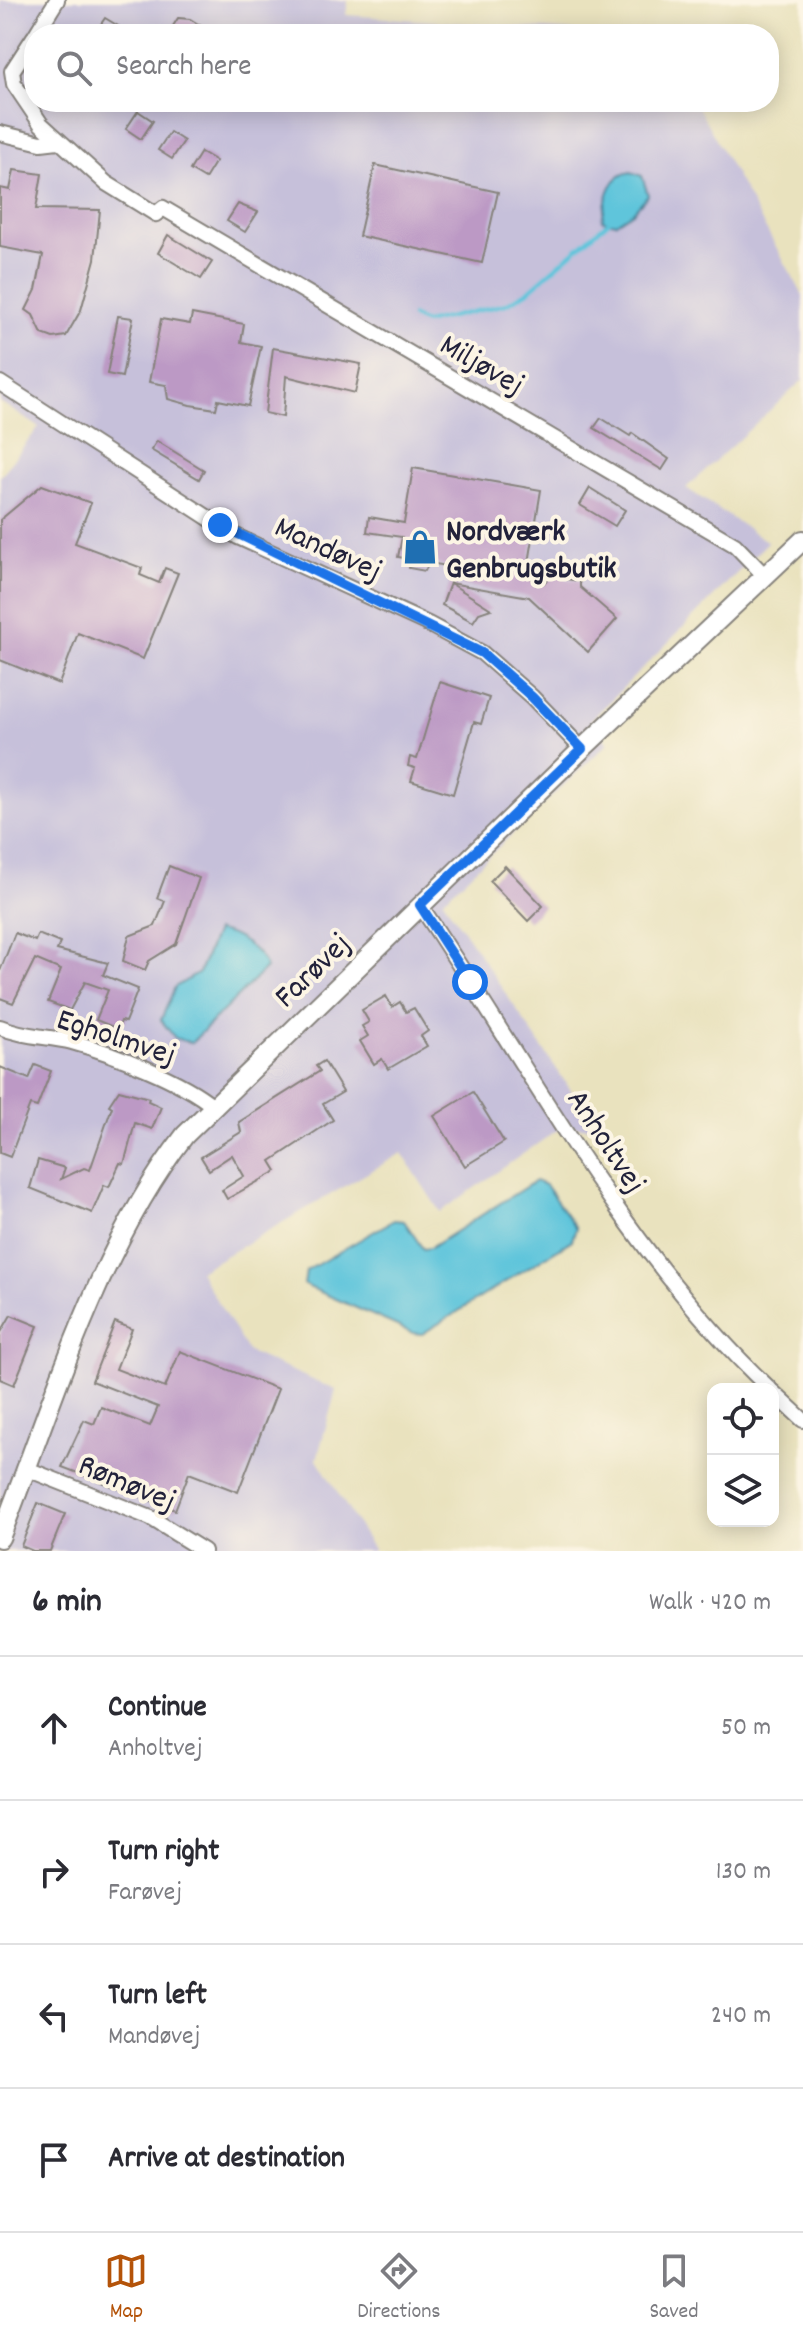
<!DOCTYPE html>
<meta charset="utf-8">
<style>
body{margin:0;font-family:Dekko,sans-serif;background:#f2f2f3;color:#2b2b33}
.controls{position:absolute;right:24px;bottom:24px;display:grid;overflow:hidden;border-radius:16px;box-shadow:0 4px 20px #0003}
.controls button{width:72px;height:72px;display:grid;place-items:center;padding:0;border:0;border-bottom:2px solid #e1e1e2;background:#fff;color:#2b2b33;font:40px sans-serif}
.stop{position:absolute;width:24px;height:24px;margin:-18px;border:6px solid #1a73e8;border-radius:50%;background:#fff}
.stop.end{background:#1a73e8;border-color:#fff;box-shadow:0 2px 8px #0008}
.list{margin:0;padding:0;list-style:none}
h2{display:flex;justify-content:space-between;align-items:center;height:104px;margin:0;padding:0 32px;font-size:34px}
h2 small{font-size:26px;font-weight:400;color:#7c7c81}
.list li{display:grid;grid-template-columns:52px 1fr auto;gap:24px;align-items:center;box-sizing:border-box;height:144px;padding:0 32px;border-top:2px solid #e1e1e2}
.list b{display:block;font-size:30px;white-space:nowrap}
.list p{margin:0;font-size:26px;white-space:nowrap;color:#7c7c81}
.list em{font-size:26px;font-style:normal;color:#7c7c81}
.icon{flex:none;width:44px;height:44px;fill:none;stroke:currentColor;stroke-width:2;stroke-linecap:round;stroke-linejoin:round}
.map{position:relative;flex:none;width:803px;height:1551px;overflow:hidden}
.search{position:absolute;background:#fff;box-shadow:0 4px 20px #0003;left:24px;right:24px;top:24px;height:88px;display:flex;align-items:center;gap:20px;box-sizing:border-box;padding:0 28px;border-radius:32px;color:#7c7c81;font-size:30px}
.sheet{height:680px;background:#fff}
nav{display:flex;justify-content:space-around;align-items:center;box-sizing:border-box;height:112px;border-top:2px solid #e1e1e2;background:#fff;font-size:22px;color:#7c7c81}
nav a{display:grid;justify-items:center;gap:4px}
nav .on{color:#b45309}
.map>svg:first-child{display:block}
.industrial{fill:#c6c0da}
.water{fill:#5ec5db;stroke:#40748b;stroke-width:2}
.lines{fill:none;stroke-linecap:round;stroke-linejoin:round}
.stream{stroke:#5ec5db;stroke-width:4}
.building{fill:#bc99c5}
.minor-casing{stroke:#86827c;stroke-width:18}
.tertiary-casing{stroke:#86827c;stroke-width:22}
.minor{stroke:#fff;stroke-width:14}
.tertiary{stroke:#fff;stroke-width:18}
.route{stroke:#1a73e8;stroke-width:10}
.labels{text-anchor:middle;stroke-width:8;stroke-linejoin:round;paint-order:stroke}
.street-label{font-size:32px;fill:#22223b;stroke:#fcf5e5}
.poi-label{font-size:32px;font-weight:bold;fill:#22223b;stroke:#fcf5e5;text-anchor:start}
</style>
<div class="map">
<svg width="803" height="1551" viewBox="0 0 803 1551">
<rect width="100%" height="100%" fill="#fcf5e5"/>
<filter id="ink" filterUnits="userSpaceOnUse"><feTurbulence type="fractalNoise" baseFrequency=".0125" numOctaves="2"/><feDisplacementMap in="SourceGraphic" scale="16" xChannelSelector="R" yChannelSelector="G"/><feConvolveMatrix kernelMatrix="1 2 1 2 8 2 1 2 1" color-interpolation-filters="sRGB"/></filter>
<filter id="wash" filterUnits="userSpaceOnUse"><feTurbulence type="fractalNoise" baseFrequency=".006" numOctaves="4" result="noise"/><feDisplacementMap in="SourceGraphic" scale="32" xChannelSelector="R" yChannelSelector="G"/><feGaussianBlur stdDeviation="1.8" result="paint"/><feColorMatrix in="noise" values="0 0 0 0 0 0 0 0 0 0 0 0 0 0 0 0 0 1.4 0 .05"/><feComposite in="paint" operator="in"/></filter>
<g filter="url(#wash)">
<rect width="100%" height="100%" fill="#e9e2be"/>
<path class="industrial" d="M0,0H348L346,15L612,34H34V102H695L803,295V380L686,488L768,542L590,721L608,743L443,900L596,1128L563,1126L440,1212L402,1153L199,1271L248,1352L336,1390L317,1459L374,1551H0V477L39,427L0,402Z"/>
<g class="water">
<path d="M631,172L642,176L648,195L633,212L616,223L602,220C606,201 608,175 631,172Z"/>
<path d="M216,931C235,933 261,950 266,968L191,1043L175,1038L161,1020L175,987L199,973Z"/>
<path d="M535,1181L545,1185L576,1228L572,1240L422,1334L413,1333L304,1285L306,1271L394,1220L404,1221L423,1249L430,1248Z"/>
</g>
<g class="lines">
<path class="stream" d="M412,317L425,323L506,304L527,292L609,221"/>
</g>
<g id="blocks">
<g class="building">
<path d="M105,18L120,27L116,34H94Z"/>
<path d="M178,18L190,19L214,34H168Z"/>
<path d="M138,111L153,121L141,139L126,129Z"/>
<path d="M170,132L184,141L172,159L158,150Z"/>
<path d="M201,152L216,161L205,179L190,170Z"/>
<path d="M375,165L498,192L482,263L359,236Z"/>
<path d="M14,170L42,174L36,209L100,210L95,259L81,310L66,336L53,338L42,334L33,315L26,310L36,290L43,255L0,247V188L10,190Z"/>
<path d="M238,204L258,212L245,232L227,221Z"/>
<path d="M168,235L212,262L201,279L158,253Z"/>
<path d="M192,314L244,324L241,342L261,346L248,406L218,400L216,409L190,405L168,399L166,385L149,382L161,319L190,324Z"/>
<path d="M118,316L133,318L122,377L107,374Z"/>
<path d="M273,348L361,364L355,393L286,376L283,417L265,413Z"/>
<path d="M601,418L630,436L632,433L669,459L662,470L594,428Z"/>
<path d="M157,441L204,470L199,479L151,450Z"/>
<path d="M413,468L541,490L528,569L533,581L544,583L555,570L566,579L580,581V587L617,619L588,652L529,597L450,583L452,572L448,571V566L429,563L425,571L409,568L410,559L398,557L402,537L367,532L369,517L404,523Z"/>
<path d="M42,485L91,503L75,543L142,568L140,575L159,583L165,568L178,573L143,659L78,633L59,684L0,660V520Z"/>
<path d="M590,488L625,510L615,526L580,505Z"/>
<path d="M450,583L491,609L479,613L473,622L442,605Z"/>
<path d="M440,682L489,698L481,724L474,722L453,794L411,781L415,768L408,766L410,757L417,759Z"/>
<path d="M169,866L199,878L176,944L149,961L145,970L123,961L129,936L155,926L165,901L157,898Z"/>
<path d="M505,866L543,906L528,921L490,881Z"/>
<path d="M15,933L35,941L38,934L60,943L57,950L108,963L103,975L138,989L125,1022L121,1021L118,1029L96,1020L108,990L85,982L70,1010L48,1002L61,970L35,959L13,1003L0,998V971Z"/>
<path d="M386,996L392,1007L400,1002L406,1012L414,1008L428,1031L421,1036L427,1046L388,1069L382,1059L374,1064L360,1041L368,1036L362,1026L369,1022L362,1010Z"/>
<path d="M324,1061L343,1092L323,1104L333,1120L271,1161L277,1171L227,1199L222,1190L244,1176L232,1155L209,1170L201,1157L241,1132L239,1122L320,1071L316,1066Z"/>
<path d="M35,1065L51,1071L37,1107L30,1105L10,1157L0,1153V1067L29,1079Z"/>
<path d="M119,1090L149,1098L148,1101L161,1107L152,1129L135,1123L124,1164L120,1163L109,1187L104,1185L92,1213L30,1188L38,1160L65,1168L61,1179L84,1168L90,1170L112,1107L109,1105Z"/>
<path d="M473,1092L504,1142L465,1166L434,1116Z"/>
<path d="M11,1315L38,1326L14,1385L0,1379V1334Z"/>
<path d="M115,1322L132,1329L116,1369L165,1388L180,1351L278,1389L238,1492L189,1473L175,1510L62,1467L84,1420L94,1424L101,1407L150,1426L158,1407L92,1381Z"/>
<path d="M38,1503L65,1514L50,1551H33L21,1546Z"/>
</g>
</g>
</g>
<g filter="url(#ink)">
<use href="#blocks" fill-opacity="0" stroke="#86827c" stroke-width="2"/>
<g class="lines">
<g class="minor-casing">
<g id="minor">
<path d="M36,34L57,0"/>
<path d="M34,37L12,71L14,84L41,124L106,183L156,214L163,208L735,545L765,576"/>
<path d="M0,133L41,143L58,141"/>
<path d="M0,383L238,537L428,624L482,653L532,697L582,749"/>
<path d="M420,905C529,1067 627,1255 770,1389"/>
<path d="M0,1027C24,1037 47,1036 72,1042C112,1053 182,1080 213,1106"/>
<path d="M773,1392L803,1420"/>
<path d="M27,1469L151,1518L204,1551"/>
</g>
</g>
<g class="tertiary-casing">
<path id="tertiary" d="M0,1538C53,1404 96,1250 185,1135L582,749L803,540"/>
</g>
<use href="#minor" class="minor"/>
<use href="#tertiary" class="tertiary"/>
</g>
</g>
<g class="lines" filter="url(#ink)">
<path class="route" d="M220,525L482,653L532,697L582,749L420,905L470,982"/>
</g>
<defs>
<g id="shop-bare" transform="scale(2.76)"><path d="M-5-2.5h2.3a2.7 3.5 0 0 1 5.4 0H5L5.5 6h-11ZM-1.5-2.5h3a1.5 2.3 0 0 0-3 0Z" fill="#1f6fb2" stroke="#fcf5e5" stroke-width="2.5" paint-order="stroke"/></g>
</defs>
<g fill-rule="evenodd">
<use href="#shop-bare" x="420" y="547"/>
</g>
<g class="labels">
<g class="street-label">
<text transform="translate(483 363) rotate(30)" y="11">Miljøvej</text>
<text transform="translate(329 547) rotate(25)" y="11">Mandøvej</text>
<text transform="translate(311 969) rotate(-44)" y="11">Farøvej</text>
<text transform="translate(117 1035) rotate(18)" y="11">Egholmvej</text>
<text transform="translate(608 1140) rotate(57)" y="11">Anholtvej</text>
<text transform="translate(128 1481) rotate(23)" y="11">Rømøvej</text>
</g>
<g class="poi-label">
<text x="446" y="540">Nordværk<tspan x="446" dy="37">Genbrugsbutik</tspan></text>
</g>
</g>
</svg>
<div class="controls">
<button><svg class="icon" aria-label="locate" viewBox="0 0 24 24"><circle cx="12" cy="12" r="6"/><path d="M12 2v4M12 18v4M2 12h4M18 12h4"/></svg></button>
<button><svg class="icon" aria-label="layers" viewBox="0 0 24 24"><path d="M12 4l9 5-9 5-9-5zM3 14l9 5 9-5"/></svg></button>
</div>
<div class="stop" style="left:470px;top:982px"></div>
<div class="stop end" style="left:220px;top:525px"></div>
<div class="search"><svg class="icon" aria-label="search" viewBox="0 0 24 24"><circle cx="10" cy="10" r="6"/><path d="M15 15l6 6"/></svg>Search here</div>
</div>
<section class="sheet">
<h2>6 min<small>Walk · 420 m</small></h2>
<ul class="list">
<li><svg class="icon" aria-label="ahead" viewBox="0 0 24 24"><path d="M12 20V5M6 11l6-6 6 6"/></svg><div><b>Continue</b><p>Anholtvej</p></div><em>50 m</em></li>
<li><svg class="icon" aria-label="right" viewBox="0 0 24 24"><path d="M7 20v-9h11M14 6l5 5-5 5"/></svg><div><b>Turn right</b><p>Farøvej</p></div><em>130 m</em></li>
<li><svg class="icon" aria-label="left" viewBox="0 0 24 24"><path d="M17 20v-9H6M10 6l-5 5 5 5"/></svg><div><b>Turn left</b><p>Mandøvej</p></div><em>240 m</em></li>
<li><svg class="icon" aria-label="arrive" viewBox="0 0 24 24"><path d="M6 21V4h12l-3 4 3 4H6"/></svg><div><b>Arrive at destination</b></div></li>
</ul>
</section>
<nav>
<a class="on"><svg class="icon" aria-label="map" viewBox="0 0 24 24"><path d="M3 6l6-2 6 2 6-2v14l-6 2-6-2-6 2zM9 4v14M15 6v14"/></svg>Map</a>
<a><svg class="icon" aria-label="directions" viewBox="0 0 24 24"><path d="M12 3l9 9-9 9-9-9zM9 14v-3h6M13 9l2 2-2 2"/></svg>Directions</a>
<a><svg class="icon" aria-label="saved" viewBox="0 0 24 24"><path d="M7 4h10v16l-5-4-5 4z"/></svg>Saved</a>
</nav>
